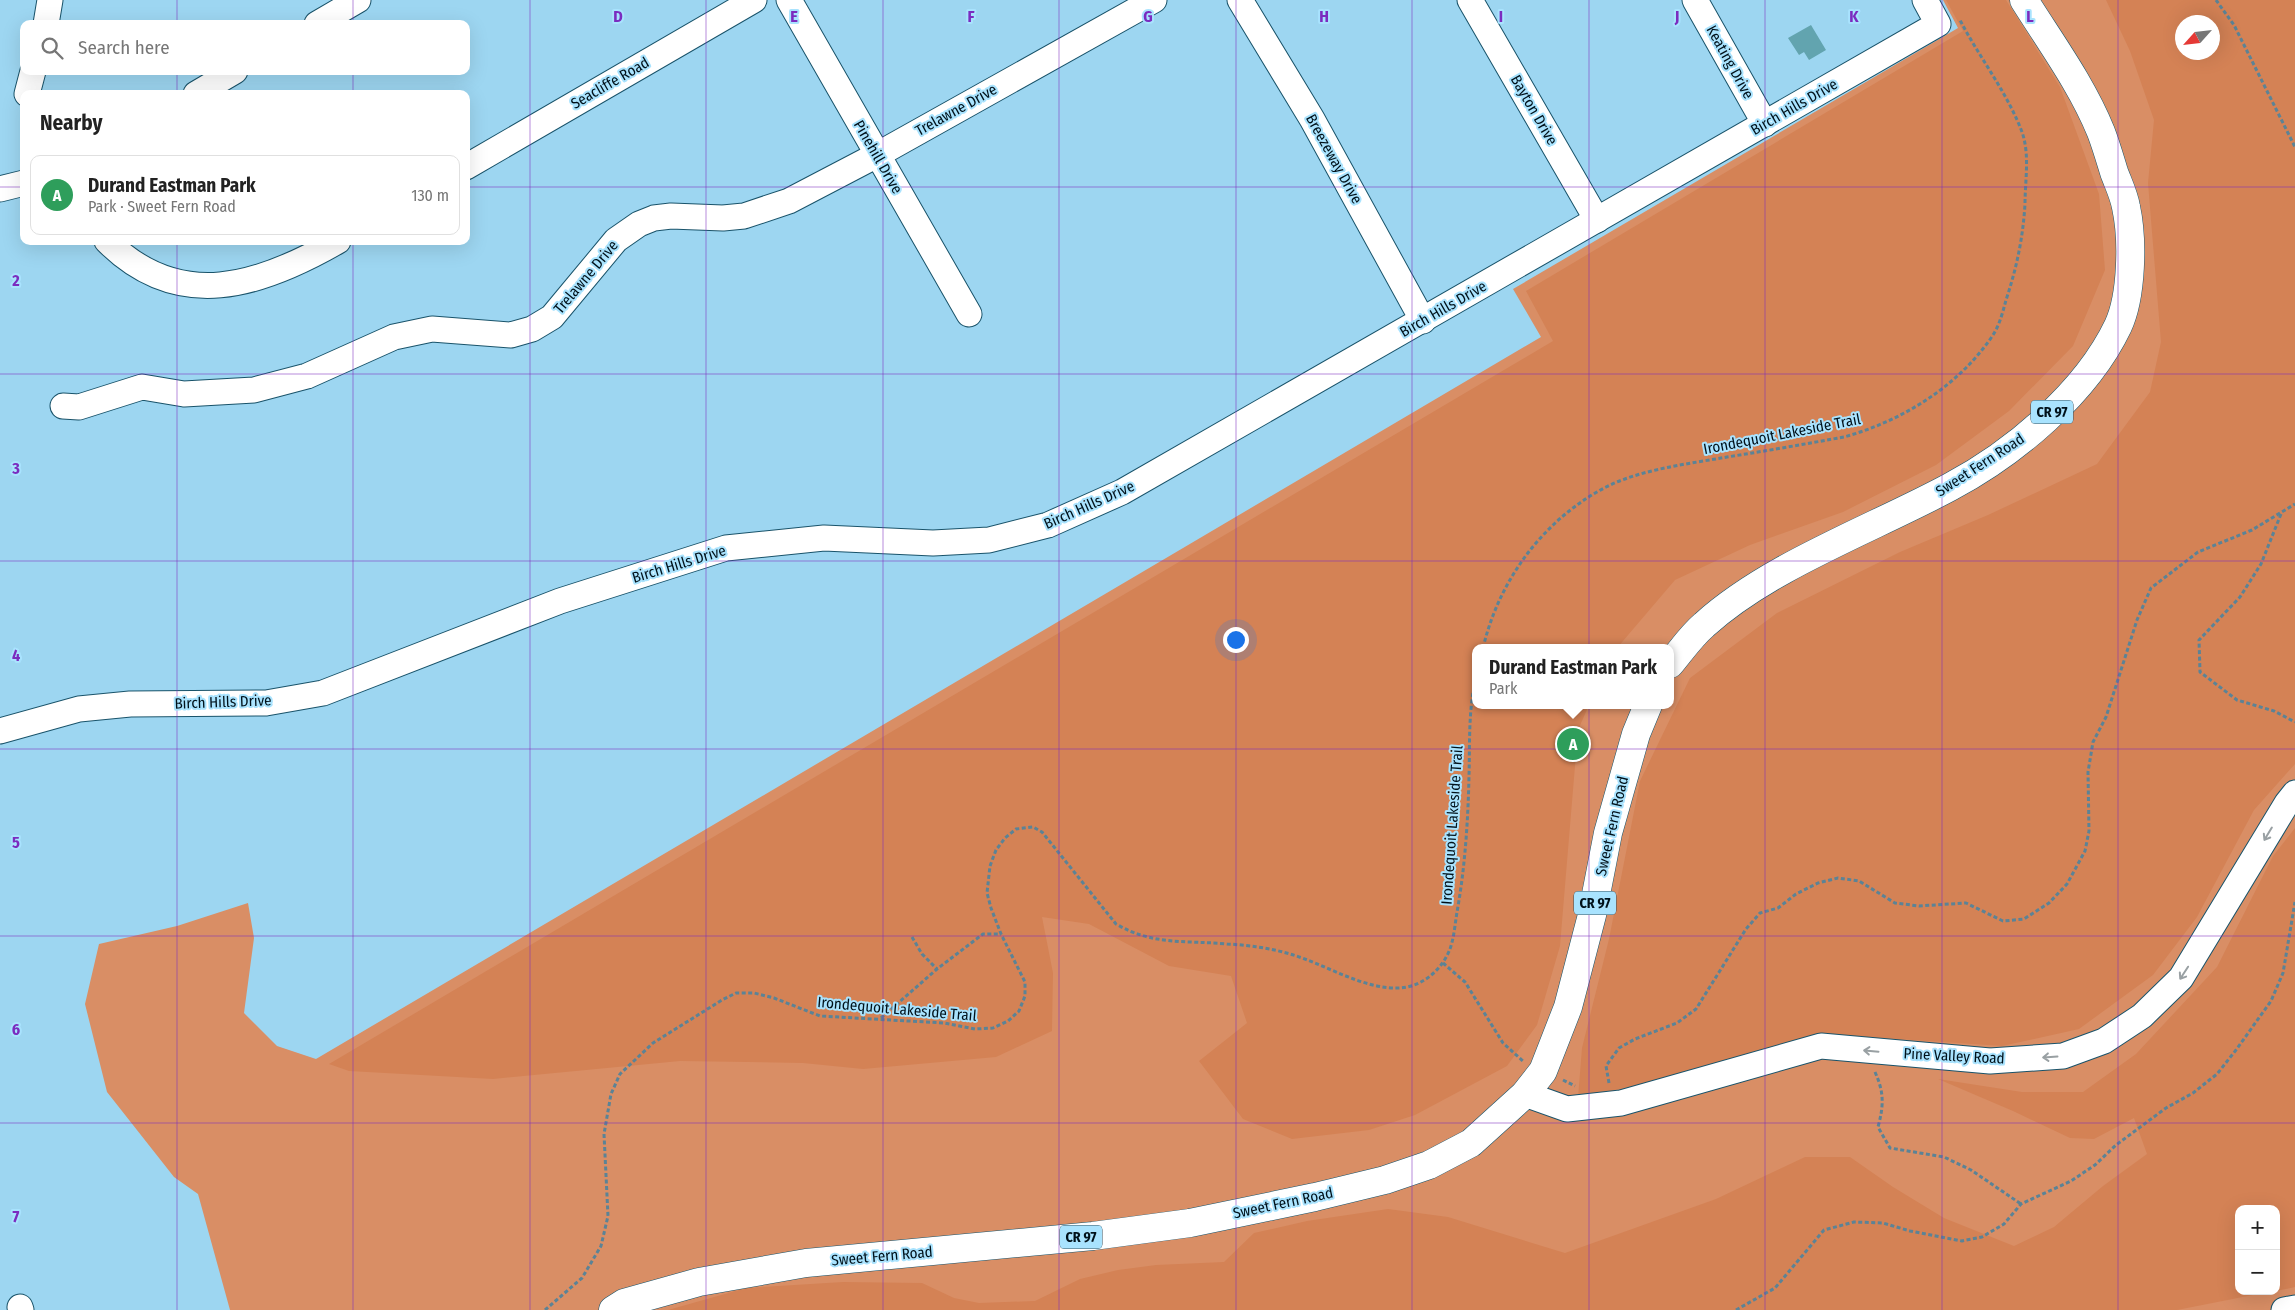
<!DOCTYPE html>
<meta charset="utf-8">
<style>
body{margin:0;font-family:"Fira Sans Condensed",sans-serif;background:#f2f2f2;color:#222}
.controls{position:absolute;right:15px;bottom:15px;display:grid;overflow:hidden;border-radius:10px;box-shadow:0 5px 20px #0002}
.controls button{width:45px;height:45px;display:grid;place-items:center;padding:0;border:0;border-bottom:1px solid #e0e0e0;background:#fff;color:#222;font:25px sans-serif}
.compass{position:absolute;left:2175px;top:15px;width:45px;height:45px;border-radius:50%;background:#fff;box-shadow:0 5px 20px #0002;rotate:243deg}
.you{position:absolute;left:1235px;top:639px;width:18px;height:18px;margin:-12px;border:4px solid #fff;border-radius:50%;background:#1a73e8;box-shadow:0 0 0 8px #1a73e833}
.badge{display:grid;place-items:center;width:32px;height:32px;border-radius:50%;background:#7c3aed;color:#fff;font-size:16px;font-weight:700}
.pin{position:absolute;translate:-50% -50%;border:2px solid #fff;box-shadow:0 1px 5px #0006}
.popup{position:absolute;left:1472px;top:644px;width:202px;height:65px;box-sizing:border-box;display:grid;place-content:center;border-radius:10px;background:#fff;filter:drop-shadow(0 1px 4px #0005);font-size:16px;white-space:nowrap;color:#767676}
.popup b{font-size:19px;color:#222}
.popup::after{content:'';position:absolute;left:50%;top:100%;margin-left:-10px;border:10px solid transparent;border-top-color:#fff}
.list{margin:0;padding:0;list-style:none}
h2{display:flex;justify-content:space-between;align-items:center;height:65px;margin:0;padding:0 20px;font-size:21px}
h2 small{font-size:16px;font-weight:400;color:#767676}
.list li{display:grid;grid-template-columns:32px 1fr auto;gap:15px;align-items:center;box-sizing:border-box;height:80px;margin:0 10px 10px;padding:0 10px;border:1px solid #e0e0e0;border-radius:10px}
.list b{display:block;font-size:19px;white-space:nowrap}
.list p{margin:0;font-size:16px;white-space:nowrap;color:#767676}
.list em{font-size:16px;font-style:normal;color:#767676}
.icon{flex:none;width:28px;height:28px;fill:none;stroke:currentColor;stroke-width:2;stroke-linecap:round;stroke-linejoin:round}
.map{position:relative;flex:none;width:2295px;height:1310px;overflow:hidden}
.search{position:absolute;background:#fff;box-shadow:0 5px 20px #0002;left:20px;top:20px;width:450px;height:55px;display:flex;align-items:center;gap:12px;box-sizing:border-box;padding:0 18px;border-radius:10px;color:#767676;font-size:19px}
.panel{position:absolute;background:#fff;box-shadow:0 5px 20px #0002;left:20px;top:90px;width:450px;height:155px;border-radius:10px}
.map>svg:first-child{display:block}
.green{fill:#d98e65;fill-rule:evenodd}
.forest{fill:#d48255;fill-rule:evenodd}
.building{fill:#62a4af}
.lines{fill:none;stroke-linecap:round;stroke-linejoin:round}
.minor-casing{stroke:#19536a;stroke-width:27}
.major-casing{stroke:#19536a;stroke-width:29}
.path{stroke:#5b8396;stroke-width:3;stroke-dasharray:4 2.5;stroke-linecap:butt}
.minor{stroke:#fff;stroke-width:25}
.major{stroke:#fff;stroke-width:28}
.oneway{stroke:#99a0a3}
.grid{fill:none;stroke:#7b2cbf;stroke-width:1;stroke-opacity:0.55}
.labels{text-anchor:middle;stroke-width:4;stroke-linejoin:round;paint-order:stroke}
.shield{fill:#a9e3fe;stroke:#33505e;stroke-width:1}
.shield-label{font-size:14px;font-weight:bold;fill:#00111a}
.street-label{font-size:15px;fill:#00111a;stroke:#a9e3fe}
.grid-label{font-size:16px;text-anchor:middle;font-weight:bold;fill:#7b2cbf;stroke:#a9e3fe;stroke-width:4;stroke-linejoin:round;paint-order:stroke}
</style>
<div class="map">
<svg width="2295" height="1310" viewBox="0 0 2295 1310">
<rect width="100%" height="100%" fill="#9dd6f1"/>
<path class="green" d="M1943,0H2295V1310H230L198,1194L174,1177L107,1092L85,1004L99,944L177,926L248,903L254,938L244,1013L277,1046L316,1059L1541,337L1513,289L1958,28ZM2182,22H2212V52H2182ZM1476,648H1670V705H1476ZM2239,1209H2276V1291H2239Z"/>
<g class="forest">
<path d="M1946,0H2006L2060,87L2099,194L2105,270L2073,346L2009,411L1936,465L1843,512L1750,545L1675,580L1617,648H1476V705H1589L1578,730L1560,946L1537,1025L1507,1066L1415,1115L1369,1130L1292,1139L1243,1119L1199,1061L1247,1023L1231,976L1169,966L1089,924L1042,917L1053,973L1052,1031L996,1057L863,1069L803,1063L680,1061L493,1079L349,1071L329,1064L1553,341L1526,291L1963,31Z"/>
<path d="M2106,0H2295V764L2254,810L2197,917L2153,975L2079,1029L2002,1046L1823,1034L1655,1081L1578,1098L1582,1048L1609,939L1640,781L1690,678L1777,613L1900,552L1988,515L2097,464L2150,392L2161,342L2148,183L2154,120L2130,51ZM2182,22H2212V52H2182Z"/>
<path d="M2295,828V1287L2276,1291V1209H2239V1291H2273L2177,1310H668L746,1288L843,1282L922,1283L954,1298L979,1303L1035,1301L1080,1279L1118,1270L1156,1265L1224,1262L1254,1233L1307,1221L1388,1209L1448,1217L1565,1253L1716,1199L1805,1157H1850L1893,1187L1944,1218L2014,1246L2054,1227L2103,1186L2147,1154L2134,1118L2094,1139L2070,1138L2013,1111L1938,1079L2022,1092H2083L2136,1054L2217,967L2273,856Z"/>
</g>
<path class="building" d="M1811,25L1826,50L1809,60L1804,52L1799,55L1788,38Z"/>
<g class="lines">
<g class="minor-casing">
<g id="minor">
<path d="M789,0L969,314"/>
<path d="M1240,0L1312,119L1423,321"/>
<path d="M1470,0L1597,220"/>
<path d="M1695,0L1765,124"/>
<path d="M46,24L50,0"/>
<path d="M317,24L358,0"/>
<path d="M27,94L33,71"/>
<path d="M196,94L235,71"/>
<path d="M466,167L754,0"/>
<path d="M0,189L24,183"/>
<path d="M107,241C179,313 260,286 338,241"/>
<path d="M63,406L79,407L142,387L184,394L254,390L307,376L394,337L432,329L511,335L532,329L552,317L616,240L639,224L654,218L671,216L723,218L744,216L789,201L877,155L1154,0"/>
<path d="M0,731L79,709L130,704L266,703L323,693L560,601L726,548L824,538L933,543L989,540L1048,525L1122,492L1938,24L1925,0"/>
<path d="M1525,1094L1567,1109L1621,1103L1821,1046L1990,1061L2063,1056L2104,1041L2142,1016L2181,978L2287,803L2295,793"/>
<path d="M20,1307L21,1310"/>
<path d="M2284,1310L2295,1308"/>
</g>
</g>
<g class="major-casing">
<g id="major">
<path d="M1670,664C1681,651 1691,636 1704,625C1769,566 1872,529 1950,487C2014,453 2086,393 2118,326C2132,296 2133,239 2126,207C2124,195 2118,183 2114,172C2110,159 2106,145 2101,132C2082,85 2051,43 2024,0"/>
<path d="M613,1310L624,1303L699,1282L806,1263L1093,1236L1190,1223L1315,1197L1385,1180L1429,1165L1471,1143L1525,1094L1543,1071L1568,1007L1592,915L1608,833L1636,734L1648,705"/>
</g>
</g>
<g class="path">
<path d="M2216,0L2234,25L2295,147"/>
<path d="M2281,514L2261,564L2240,597L2199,640L2200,672L2237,700L2274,711L2295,722"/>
<path d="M1483,648C1499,580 1543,520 1606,487C1642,469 1688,464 1727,457C1766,451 1805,444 1844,437C1902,421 1959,386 1993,335C2000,324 2003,311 2006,300C2017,267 2023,237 2025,204C2025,180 2030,155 2022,132C2007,92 1979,57 1960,20"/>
<path d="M912,937L922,954L937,969"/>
<path d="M1443,963L1465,982L1503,1043L1524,1062"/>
<path d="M881,1018L937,969L983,934H1001"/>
<path d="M1875,1072C1884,1092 1884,1105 1878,1127L1890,1148L1944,1157L1971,1170L2021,1204"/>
<path d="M1563,1080L1575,1086"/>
<path d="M1609,1083L1606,1066L1619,1048L1635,1039L1677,1023L1696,1009L1746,929L1760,913L1778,908L1796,894L1818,883L1838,878L1859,881L1895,903L1919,906L1966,903L2003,921L2024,919L2049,903L2067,884L2085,851L2089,831L2088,772L2093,742L2106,717L2137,620L2151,588L2198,552L2252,530L2295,504"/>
<path d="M545,1310L582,1278L601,1246L608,1216L604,1134L611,1094L620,1074L653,1043L722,1000L736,993H754L774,998L820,1016L944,1023L975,1029L993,1028L1008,1021L1019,1011L1025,996V982L1001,934L991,908L987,893L990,866L996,850L1005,838L1016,829L1033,827L1042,832L1116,924C1154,946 1186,940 1227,944C1248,945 1270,948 1290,954C1325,964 1362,989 1398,988C1421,988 1442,970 1450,949C1454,938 1455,924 1457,912C1465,868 1468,821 1469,776C1470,744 1468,710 1476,678"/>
<path d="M1736,1310L1775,1288L1824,1230L1854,1222L1883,1223L1910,1231L1962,1241L1982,1237L2004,1224L2021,1204L2071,1181L2095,1165L2116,1145L2166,1108L2193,1093L2217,1074L2236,1050L2271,1001L2283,973L2295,902"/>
</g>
<use href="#minor" class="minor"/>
<use href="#major" class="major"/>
</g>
<defs><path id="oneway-shaft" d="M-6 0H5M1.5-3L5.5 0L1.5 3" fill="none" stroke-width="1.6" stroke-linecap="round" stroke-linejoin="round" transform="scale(1.25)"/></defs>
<g class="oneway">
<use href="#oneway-shaft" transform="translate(2268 834) rotate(121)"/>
<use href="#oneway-shaft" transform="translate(2184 973) rotate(123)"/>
<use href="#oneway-shaft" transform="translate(1871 1051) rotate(-175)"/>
<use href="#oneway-shaft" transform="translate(2050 1057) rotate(176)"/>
</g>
<path class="grid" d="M177,0V24M353,0V24M530,0V1310M706,0V1310M883,0V1310M1059,0V1310M1236,0V1310M1412,0V1310M1589,0V1310M1765,0V1310M1942,0V1310M2118,0V1310M177,71V94M353,71V94M0,187H24M466,187H2295M177,241V1310M353,241V1310M0,374H2295M0,561H2295M0,749H2295M0,936H2295M0,1123H2295"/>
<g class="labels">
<g class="shield">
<rect x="2031" y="400.5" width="42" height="23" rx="4"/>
<rect x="1574" y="891.5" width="42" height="23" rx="4"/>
<rect x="1060" y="1225.5" width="42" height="23" rx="4"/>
</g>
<g class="shield-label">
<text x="2052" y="417">CR 97</text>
<text x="1595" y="908">CR 97</text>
<text x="1081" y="1242">CR 97</text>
</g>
<g class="street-label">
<text transform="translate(1730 62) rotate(61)" y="5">Keating Drive</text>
<text transform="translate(610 83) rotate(-30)" y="5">Seacliffe Road</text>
<text transform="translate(1794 107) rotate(-30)" y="5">Birch Hills Drive</text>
<text transform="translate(956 110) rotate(-29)" y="5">Trelawne Drive</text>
<text transform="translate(1534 110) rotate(60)" y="5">Bayton Drive</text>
<text transform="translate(878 157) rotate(60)" y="5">Pinehill Drive</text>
<text transform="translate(1334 159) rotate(61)" y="5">Breezeway Drive</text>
<text transform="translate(586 277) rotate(-50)" y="5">Trelawne Drive</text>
<text transform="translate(1443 309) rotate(-30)" y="5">Birch Hills Drive</text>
<text transform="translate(1782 434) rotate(-11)" y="5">Irondequoit Lakeside Trail</text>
<text transform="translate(1980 465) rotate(-33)" y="5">Sweet Fern Road</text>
<text transform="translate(1089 505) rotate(-24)" y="5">Birch Hills Drive</text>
<text transform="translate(679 564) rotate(-17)" y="5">Birch Hills Drive</text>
<text transform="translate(223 702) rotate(-2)" y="5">Birch Hills Drive</text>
<text transform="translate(1452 825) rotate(-86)" y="5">Irondequoit Lakeside Trail</text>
<text transform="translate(1612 826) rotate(-77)" y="5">Sweet Fern Road</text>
<text transform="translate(897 1009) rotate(5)" y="5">Irondequoit Lakeside Trail</text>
<text transform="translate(1954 1056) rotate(3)" y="5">Pine Valley Road</text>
<text transform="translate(1283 1203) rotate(-12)" y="5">Sweet Fern Road</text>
<text transform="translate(882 1256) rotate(-5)" y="5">Sweet Fern Road</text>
</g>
</g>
<g class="grid-label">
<text x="618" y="22">D</text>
<text x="794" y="22">E</text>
<text x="971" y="22">F</text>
<text x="1148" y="22">G</text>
<text x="1324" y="22">H</text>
<text x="1501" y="22">I</text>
<text x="1677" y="22">J</text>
<text x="1854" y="22">K</text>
<text x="2030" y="22">L</text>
<text x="16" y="286">2</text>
<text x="16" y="474">3</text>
<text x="16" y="661">4</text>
<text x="16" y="848">5</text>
<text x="16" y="1035">6</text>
<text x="16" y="1222">7</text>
</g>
</svg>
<div class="controls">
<button>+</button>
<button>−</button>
</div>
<svg class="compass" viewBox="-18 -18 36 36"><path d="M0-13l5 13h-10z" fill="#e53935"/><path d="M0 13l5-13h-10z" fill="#767676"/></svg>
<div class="you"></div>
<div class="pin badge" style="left:1573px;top:744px;background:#2e9e5b">A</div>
<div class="popup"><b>Durand Eastman Park</b>Park</div>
<div class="search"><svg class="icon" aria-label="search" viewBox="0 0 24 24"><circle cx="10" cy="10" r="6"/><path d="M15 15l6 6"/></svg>Search here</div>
<section class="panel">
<h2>Nearby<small></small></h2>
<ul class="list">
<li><span class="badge" style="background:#2e9e5b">A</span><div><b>Durand Eastman Park</b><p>Park · Sweet Fern Road</p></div><em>130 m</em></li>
</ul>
</section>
</div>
